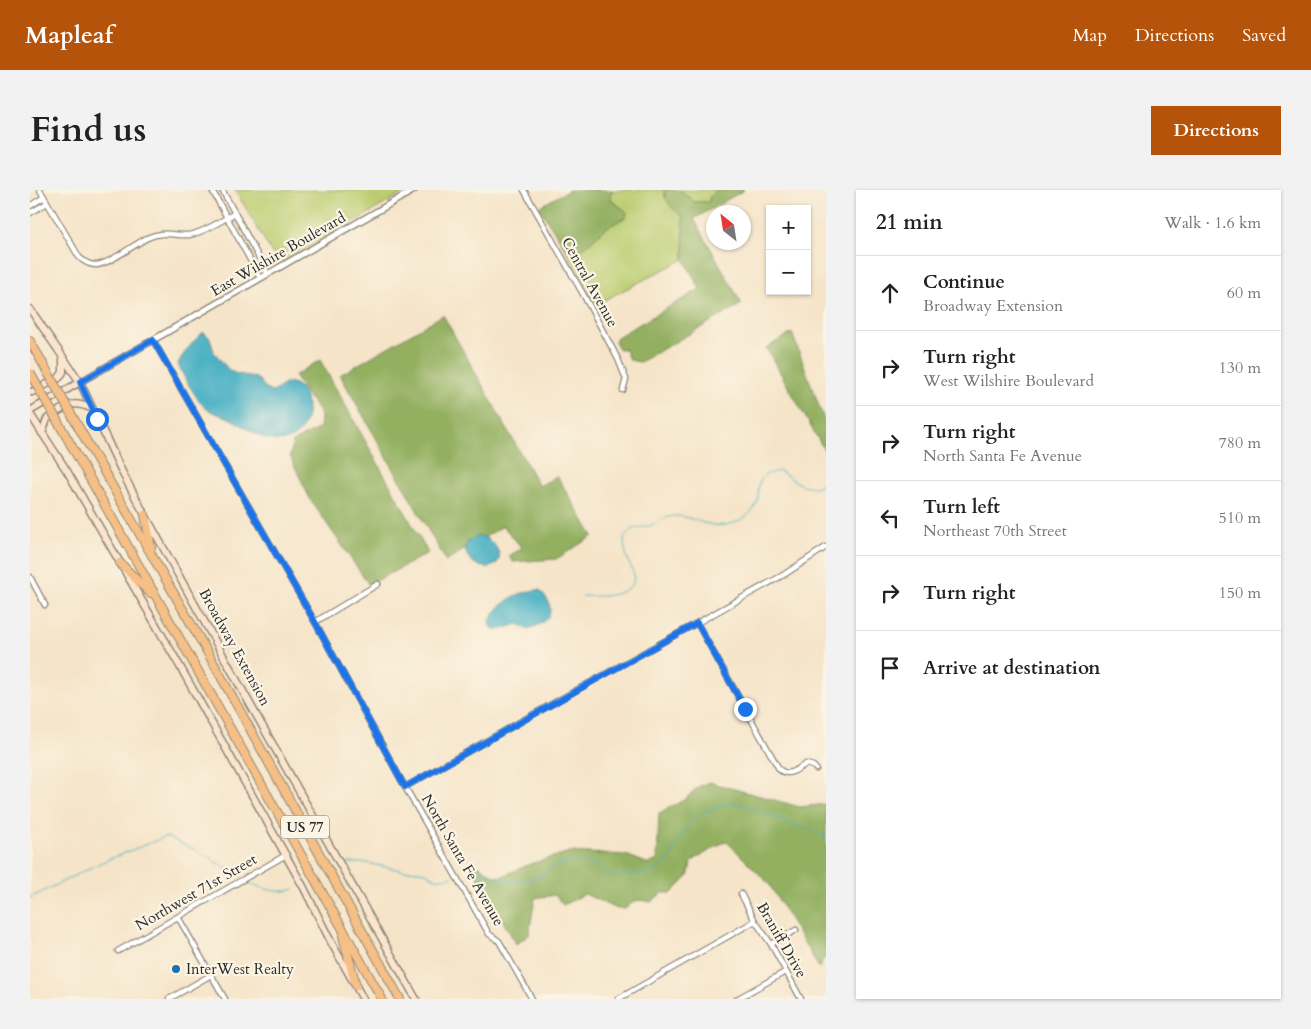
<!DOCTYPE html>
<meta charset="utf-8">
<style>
body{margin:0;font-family:Cardo,serif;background:#f2f2f2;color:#222}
.controls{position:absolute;right:15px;top:15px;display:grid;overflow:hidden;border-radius:0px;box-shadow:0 1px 4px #0004}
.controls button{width:45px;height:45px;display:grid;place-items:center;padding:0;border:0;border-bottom:1px solid #e0e0e0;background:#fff;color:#222;font:25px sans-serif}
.compass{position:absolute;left:676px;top:15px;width:45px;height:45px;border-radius:50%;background:#fff;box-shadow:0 1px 4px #0004;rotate:330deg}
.stop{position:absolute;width:15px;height:15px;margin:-11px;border:4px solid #1a73e8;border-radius:50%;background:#fff}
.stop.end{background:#1a73e8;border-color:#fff;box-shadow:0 1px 5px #0008}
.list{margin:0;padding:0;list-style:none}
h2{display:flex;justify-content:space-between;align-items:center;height:65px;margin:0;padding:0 20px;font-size:21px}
h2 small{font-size:16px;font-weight:400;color:#767676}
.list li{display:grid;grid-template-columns:32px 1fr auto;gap:15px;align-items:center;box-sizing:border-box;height:75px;padding:0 20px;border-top:1px solid #e0e0e0}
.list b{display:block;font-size:19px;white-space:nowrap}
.list p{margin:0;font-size:16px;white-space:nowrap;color:#767676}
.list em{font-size:16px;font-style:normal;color:#767676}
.icon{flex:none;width:28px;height:28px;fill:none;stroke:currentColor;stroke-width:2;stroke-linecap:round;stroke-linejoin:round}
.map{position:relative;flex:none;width:796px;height:809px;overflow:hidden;border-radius:0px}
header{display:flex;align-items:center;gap:30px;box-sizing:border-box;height:70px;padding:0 25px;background:#b45309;color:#fff}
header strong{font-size:24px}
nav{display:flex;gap:28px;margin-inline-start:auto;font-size:18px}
.intro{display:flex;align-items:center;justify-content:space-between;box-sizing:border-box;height:120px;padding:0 30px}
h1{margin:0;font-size:35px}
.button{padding:12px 22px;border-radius:0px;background:#b45309;color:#fff;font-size:18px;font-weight:700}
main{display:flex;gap:30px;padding:0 30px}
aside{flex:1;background:#fff;border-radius:0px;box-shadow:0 1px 4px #0004}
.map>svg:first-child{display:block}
.green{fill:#bacc6e;stroke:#727c4c}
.forest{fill:#93b061;stroke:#5f6e46}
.water{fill:#45afc3;stroke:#386d77}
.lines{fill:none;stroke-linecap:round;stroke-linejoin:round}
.stream{stroke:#45afc3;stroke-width:1}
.minor-casing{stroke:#90887a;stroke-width:7}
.tertiary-casing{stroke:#90887a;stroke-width:8}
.secondary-casing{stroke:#90887a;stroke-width:9}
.motorway-casing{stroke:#90887a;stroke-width:10}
.minor{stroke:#fff;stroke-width:4.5}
.tertiary{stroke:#fff;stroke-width:5}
.secondary{stroke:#fbe5cf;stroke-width:6}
.motorway{stroke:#f5bf86;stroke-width:8}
.motorway-bridge-casing{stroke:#90887a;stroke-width:10;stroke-linecap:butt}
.motorway-bridge{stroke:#f5bf86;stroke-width:8}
.route{stroke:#1a73e8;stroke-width:6}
.poi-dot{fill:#1f6fb2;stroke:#fcf5e5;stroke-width:2}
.labels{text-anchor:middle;stroke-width:4.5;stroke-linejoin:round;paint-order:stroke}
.shield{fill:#fcf5e5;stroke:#6a6863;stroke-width:1}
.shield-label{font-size:14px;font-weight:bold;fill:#2b2b2b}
.street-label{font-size:15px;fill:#2b2b2b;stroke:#fcf5e5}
.poi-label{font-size:15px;fill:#2b2b2b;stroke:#fcf5e5;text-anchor:start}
</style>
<header>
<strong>Mapleaf</strong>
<nav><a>Map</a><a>Directions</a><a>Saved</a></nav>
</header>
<div class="intro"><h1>Find us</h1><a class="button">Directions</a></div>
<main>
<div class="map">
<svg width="796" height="809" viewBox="0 0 796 809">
<rect width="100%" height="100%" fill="#fcf5e5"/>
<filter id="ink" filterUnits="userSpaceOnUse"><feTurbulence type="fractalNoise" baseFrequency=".02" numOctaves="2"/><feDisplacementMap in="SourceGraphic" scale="10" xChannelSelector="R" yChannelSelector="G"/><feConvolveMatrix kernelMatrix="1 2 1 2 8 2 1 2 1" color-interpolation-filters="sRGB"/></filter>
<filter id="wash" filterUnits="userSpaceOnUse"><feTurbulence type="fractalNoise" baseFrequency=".0096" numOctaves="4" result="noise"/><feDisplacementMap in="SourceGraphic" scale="20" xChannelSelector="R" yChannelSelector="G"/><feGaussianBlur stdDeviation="1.12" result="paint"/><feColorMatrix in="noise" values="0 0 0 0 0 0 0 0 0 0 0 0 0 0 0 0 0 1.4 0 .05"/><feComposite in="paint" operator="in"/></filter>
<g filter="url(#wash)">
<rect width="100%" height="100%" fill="#f5e4c8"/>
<g class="green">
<path d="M205,0H379L249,75Z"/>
<path d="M583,0H634L635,8L653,26L654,69L565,115L532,54L545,63L556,56L574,39L596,27L597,22L582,11L580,4Z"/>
<path d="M652,0H687L680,6L679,12H664L657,5L655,6Z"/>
</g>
<g class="forest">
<path d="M539,0H583L580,4L582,11L597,22L596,27L574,39L556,56L545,63L532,54L509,17Z"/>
<path d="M634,0H652L655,6L657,5L664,12H679L680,6L687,0H714L664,29L712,114L610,172L599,170L595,159H589L585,151L587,147L670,99L654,69L653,26C643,20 635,12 634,0Z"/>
<path d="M413,125L509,296L527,286L563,346L526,369L483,372L479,366L492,358L473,336L416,371L310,185Z"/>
<path d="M762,143L796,235V263L736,158Z"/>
<path d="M290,170L398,363L339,395L280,309L260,266L263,252L290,238L291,225L264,186Z"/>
<path d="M679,592L770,617L796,614V765L789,778L739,694L696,651L662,671L658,687L642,703H632L621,712C608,709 606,709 595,719L584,718L555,704L533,715L525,705L505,708L499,745L486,754L442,677L448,675L468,688L500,674L540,662L596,665L619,674L627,670L629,623L654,610L668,597Z"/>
</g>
<g class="water">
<path d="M172,143H175L180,148L184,162L198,179L204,183L226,188L230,191L237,200L242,202C250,200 253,191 262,193C286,198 284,258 242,250C226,247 215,236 201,229C194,225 184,224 177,219C170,215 151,183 148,174C152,164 164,151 172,143Z"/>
<path d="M450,346C454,347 457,348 460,351C470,358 475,374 459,377C441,380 421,352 450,346Z"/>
<path d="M510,400C528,419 521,433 497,439L488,434C478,436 464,446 459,433C467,413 489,400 510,400Z"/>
</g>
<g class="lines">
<g class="stream">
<path d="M553,406C567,407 605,407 604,386C603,379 599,374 597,368C595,361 594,355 594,348C604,335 607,340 621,335C630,332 635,326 646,326C661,326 678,338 695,335C711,332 725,324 728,307C728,301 728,293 732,288C736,283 744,282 750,281L771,295L785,297L796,293"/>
<path d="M318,673H337L375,681L379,680L396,682L406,689L422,687"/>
<path d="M439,685L456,684L469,686L476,690L488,691L496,690L512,685L523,677L534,673L546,672L566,674L578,685L584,686L611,684L625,681L635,674L642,664L651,646L663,630L672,623L694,614L707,613L729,621L737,626L746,627L757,633L784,640L792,645L796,649"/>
<path d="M215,691C231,698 248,705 264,699"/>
<path d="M0,708L72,672L135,647H138L173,664L211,687"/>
</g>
</g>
</g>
<g filter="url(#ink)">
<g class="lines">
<g class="minor-casing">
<g id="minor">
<path d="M10,0L49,67C53,71 59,75 66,75C78,75 105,54 117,48C133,40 144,46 159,45C173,43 193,30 205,23"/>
<path d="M182,0L230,88"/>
<path d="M192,0C208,28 222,56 238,84"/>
<path d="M494,0L553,104L588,169L596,189L593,200"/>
<path d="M0,16L14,7"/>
<path d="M0,23L17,13"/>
<path d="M123,150L285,432L375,597L459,744L469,751L502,809"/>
<path d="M0,387L15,415"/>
<path d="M285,432L348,394"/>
<path d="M667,433L749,579C758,588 767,579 776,574L783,576L786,579"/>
<path d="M375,597L527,511L755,384L796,357"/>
<path d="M711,704L725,731L741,754L771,809"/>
<path d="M148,727L195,809"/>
<path d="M741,754L766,740"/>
<path d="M88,761L256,665"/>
<path d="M139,809L181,785"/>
<path d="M588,809L725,731"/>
<path d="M707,809L755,782"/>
</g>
</g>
<g class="tertiary-casing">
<path id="tertiary" d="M50,192L384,0"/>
</g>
<g class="secondary-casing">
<g id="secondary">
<path d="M0,119L50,192L93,284L109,314L220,514L386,809"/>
<path d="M0,202H2L29,188L33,182V168"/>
<path d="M0,221L50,192"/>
<path d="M0,224L37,281L152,480L274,698L301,752L333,809"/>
<path d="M12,243L17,229C36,217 39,209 61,218"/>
</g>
</g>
<g class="motorway-casing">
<g id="motorway">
<path d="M0,151L8,165"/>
<path d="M49,238L179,465L370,809"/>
<path d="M36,246L352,809"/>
<path d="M115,325L121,358"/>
<path d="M90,373L120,403"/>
<path d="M313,746L326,796"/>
</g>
</g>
<use href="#minor" class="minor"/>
<use href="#tertiary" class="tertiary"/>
<use href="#secondary" class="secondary"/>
<use href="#motorway" class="motorway"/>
<g class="motorway-bridge-casing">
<g id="motorway-bridge">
<path d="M8,165L49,238"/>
<path d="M0,183L36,246"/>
</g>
</g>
<use href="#motorway-bridge" class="motorway-bridge"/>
</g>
</g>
<g class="lines" filter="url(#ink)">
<path class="route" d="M67,229L50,192L123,150L285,432L375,597L667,433L715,519"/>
</g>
<circle class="poi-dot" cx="146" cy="779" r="5"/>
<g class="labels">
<rect class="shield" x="251" y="625.5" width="48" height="23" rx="4"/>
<g class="shield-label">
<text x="275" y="642">US 77</text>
</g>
<g class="street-label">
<text transform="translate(248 64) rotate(-30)" y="5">East Wilshire Boulevard</text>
<text transform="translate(560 92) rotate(61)" y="5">Central Avenue</text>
<text transform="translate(205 457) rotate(61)" y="5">Broadway Extension</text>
<text transform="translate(433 670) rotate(60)" y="5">North Santa Fe Avenue</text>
<text transform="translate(166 702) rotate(-30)" y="5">Northwest 71st Street</text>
<text transform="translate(752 750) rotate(60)" y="5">Braniff Drive</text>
</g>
<g class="poi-label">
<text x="156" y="784">InterWest Realty</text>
</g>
</g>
</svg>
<div class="controls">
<button>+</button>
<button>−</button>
</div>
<svg class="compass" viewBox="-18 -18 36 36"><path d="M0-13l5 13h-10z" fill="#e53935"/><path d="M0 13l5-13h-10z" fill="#767676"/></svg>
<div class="stop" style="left:67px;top:229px"></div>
<div class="stop end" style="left:715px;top:519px"></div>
</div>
<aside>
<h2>21 min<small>Walk · 1.6 km</small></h2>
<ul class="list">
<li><svg class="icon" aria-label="ahead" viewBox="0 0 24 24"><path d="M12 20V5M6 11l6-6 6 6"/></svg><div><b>Continue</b><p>Broadway Extension</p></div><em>60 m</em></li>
<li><svg class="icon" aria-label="right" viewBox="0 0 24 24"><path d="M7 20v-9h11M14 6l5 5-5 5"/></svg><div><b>Turn right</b><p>West Wilshire Boulevard</p></div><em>130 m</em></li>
<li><svg class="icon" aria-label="right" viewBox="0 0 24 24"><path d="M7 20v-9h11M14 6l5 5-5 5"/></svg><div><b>Turn right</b><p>North Santa Fe Avenue</p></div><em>780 m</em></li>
<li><svg class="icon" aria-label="left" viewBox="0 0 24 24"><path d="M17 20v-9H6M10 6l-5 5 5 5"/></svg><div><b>Turn left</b><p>Northeast 70th Street</p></div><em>510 m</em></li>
<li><svg class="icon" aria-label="right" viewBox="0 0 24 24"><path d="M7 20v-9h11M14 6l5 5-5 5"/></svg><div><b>Turn right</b></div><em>150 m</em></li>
<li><svg class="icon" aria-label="arrive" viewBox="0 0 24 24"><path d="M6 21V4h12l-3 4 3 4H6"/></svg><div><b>Arrive at destination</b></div></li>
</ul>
</aside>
</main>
